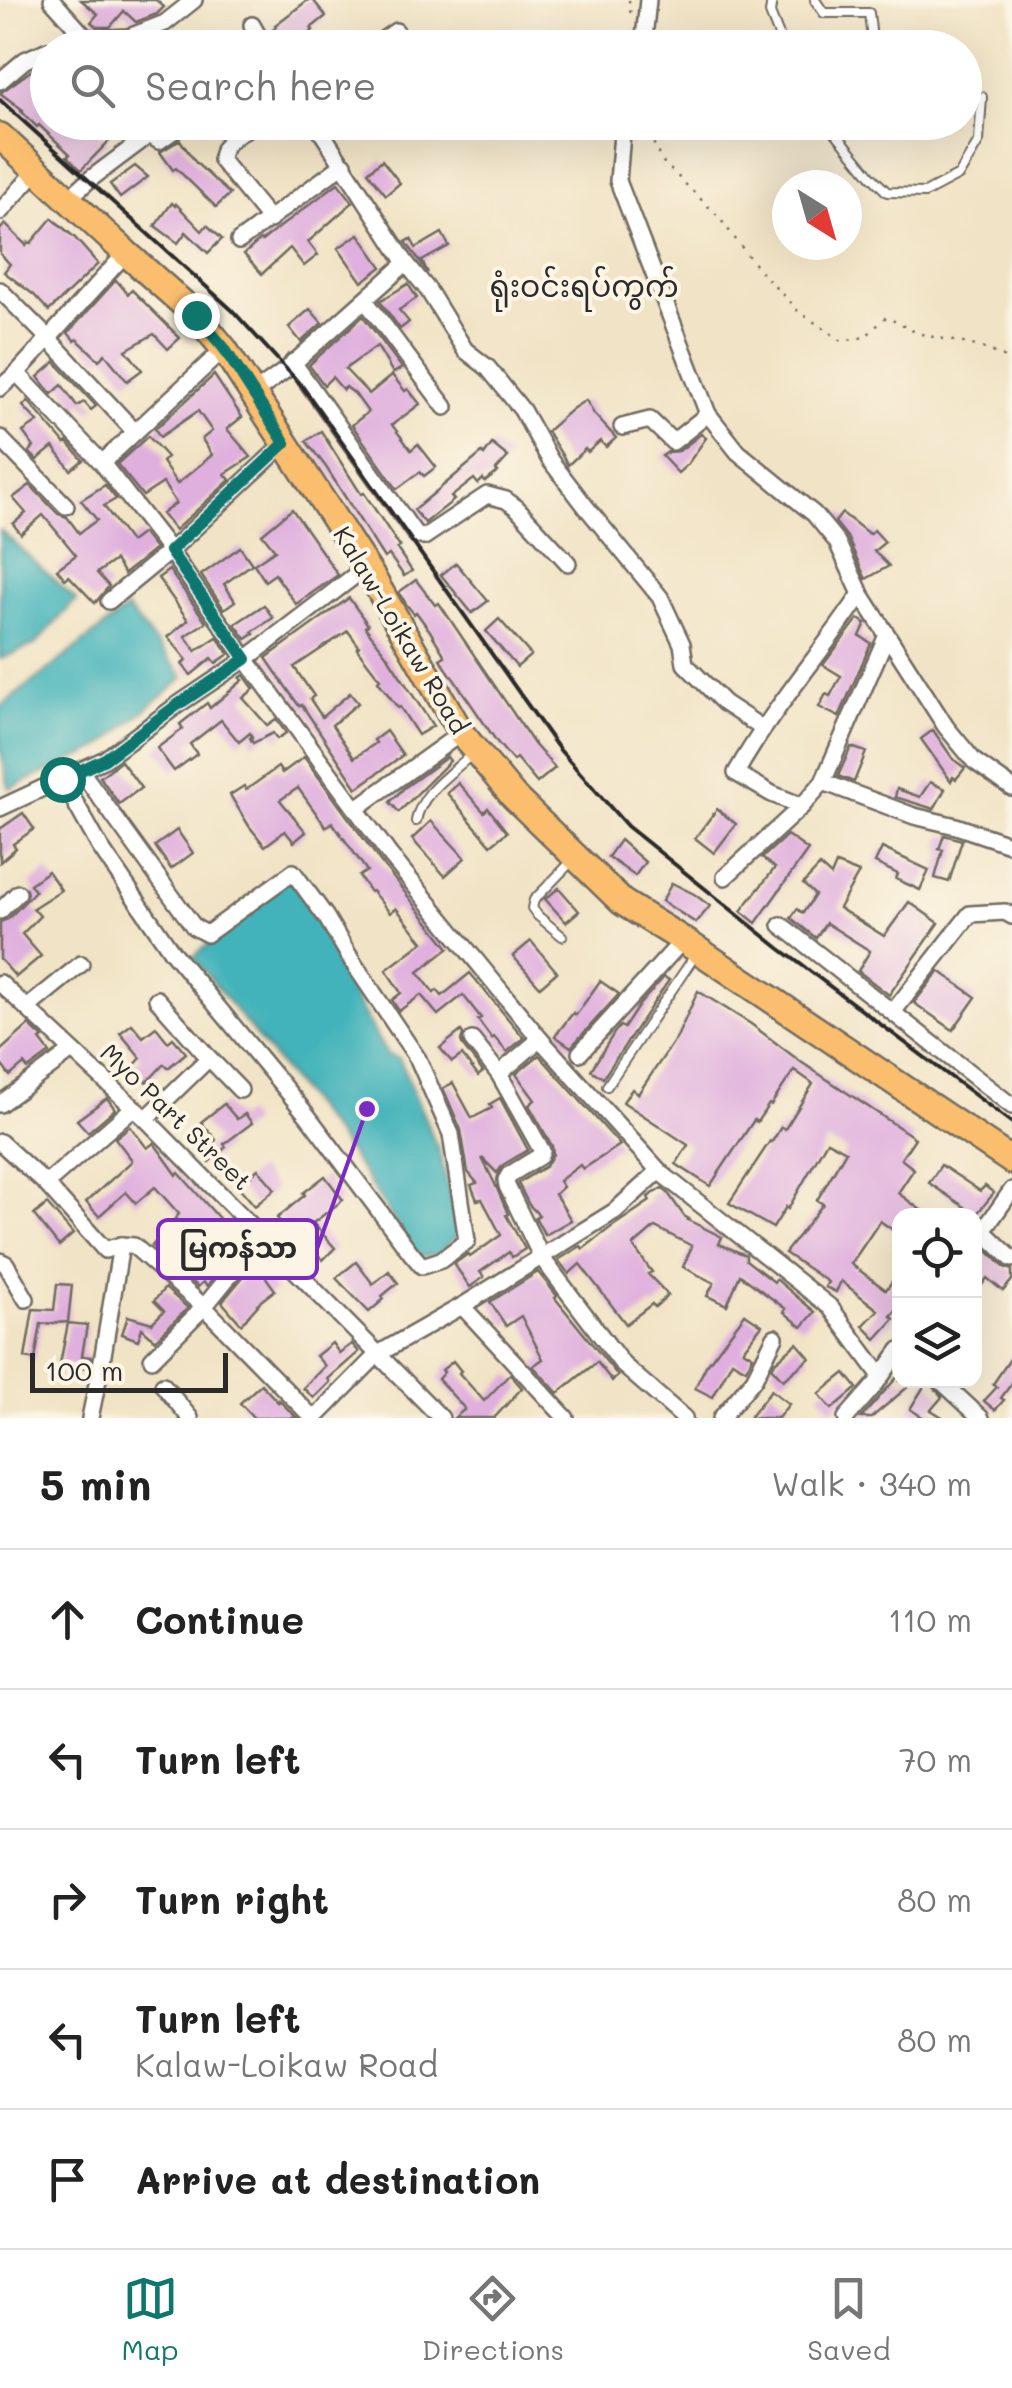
<!DOCTYPE html>
<meta charset="utf-8">
<style>
body{margin:0;font-family:Mali,"Noto Sans Myanmar",sans-serif;background:#f2f2f2;color:#222}
.controls{position:absolute;right:30px;bottom:30px;display:grid;overflow:hidden;border-radius:20px;box-shadow:0 10px 40px #0002}
.controls button{width:90px;height:90px;display:grid;place-items:center;padding:0;border:0;border-bottom:2px solid #e0e0e0;background:#fff;color:#222;font:50px sans-serif}
.compass{position:absolute;left:772px;top:170px;width:90px;height:90px;border-radius:50%;background:#fff;box-shadow:0 10px 40px #0002;rotate:143deg}
.scale{position:absolute;left:30px;bottom:25px;width:198px;box-sizing:border-box;padding-left:10px;border:5px solid #2b2b2b;border-top:0;font-size:28px;line-height:35px;white-space:nowrap;color:#2b2b2b;-webkit-text-stroke:8px #fcf5e5;paint-order:stroke}
.stop{position:absolute;width:30px;height:30px;margin:-22px;border:8px solid #0f766e;border-radius:50%;background:#fff}
.stop.end{background:#0f766e;border-color:#fff;box-shadow:0 2px 10px #0008}
.list{margin:0;padding:0;list-style:none}
h2{display:flex;justify-content:space-between;align-items:center;height:130px;margin:0;padding:0 40px;font-size:42px}
h2 small{font-size:32px;font-weight:400;color:#767676}
.list li{display:grid;grid-template-columns:65px 1fr auto;gap:30px;align-items:center;box-sizing:border-box;height:140px;padding:0 40px;border-top:2px solid #e0e0e0}
.list b{display:block;font-size:38px;white-space:nowrap}
.list p{margin:0;font-size:32px;white-space:nowrap;color:#767676}
.list em{font-size:32px;font-style:normal;color:#767676}
.icon{flex:none;width:55px;height:55px;fill:none;stroke:currentColor;stroke-width:2;stroke-linecap:round;stroke-linejoin:round}
.map{position:relative;flex:none;width:1012px;height:1418px;overflow:hidden}
.search{position:absolute;background:#fff;box-shadow:0 10px 40px #0002;left:30px;right:30px;top:30px;height:110px;display:flex;align-items:center;gap:25px;box-sizing:border-box;padding:0 35px;border-radius:55px;color:#767676;font-size:38px}
.sheet{height:830px;background:#fff}
nav{display:flex;justify-content:space-around;align-items:center;box-sizing:border-box;height:140px;border-top:2px solid #e0e0e0;background:#fff;font-size:28px;color:#767676}
nav a{display:grid;justify-items:center;gap:5px}
nav .on{color:#0f766e}
.map>svg:first-child{display:block}
.water{fill:#43b3ba;stroke:#376f72;stroke-width:2.5}
.building{fill:#dfafde}
.lines{fill:none;stroke-linecap:round;stroke-linejoin:round}
.service-casing{stroke:#706b61;stroke-width:12}
.minor-casing{stroke:#706b61;stroke-width:20}
.primary-casing{stroke:#706b61;stroke-width:30}
.path{stroke:#706b61;stroke-width:2.5;stroke-dasharray:2.5 8;stroke-linecap:butt}
.service{stroke:#fff;stroke-width:8}
.minor{stroke:#fff;stroke-width:15}
.primary{stroke:#fabe6e;stroke-width:25}
.rail{stroke:#2b2b2b;stroke-width:4}
.route{stroke:#0f766e;stroke-width:12}
.labels{text-anchor:middle;stroke-width:8;stroke-linejoin:round;paint-order:stroke}
.street-label{font-size:25px;fill:#2b2b2b;stroke:#fcf5e5}
.quarter-label{font-size:30px;fill:#2b2b2b;stroke:#fcf5e5}
.leader{fill:none;stroke:#7b2cbf;stroke-width:4}
.callout-dot{fill:#7b2cbf;stroke:#fcf5e5;stroke-width:4}
.callout{fill:#fcf5e5;stroke:#7b2cbf;stroke-width:4}
.callout-label{font-size:28px;text-anchor:middle;font-weight:bold;fill:#2b2b2b}
</style>
<div class="map">
<svg width="1012" height="1418" viewBox="0 0 1012 1418">
<rect width="100%" height="100%" fill="#fcf5e5"/>
<filter id="ink" filterUnits="userSpaceOnUse"><feTurbulence type="fractalNoise" baseFrequency=".01" numOctaves="2"/><feDisplacementMap in="SourceGraphic" scale="20" xChannelSelector="R" yChannelSelector="G"/><feConvolveMatrix kernelMatrix="1 2 1 2 8 2 1 2 1" color-interpolation-filters="sRGB"/></filter>
<filter id="wash" filterUnits="userSpaceOnUse"><feTurbulence type="fractalNoise" baseFrequency=".0048" numOctaves="4" result="noise"/><feDisplacementMap in="SourceGraphic" scale="40" xChannelSelector="R" yChannelSelector="G"/><feGaussianBlur stdDeviation="2.25" result="paint"/><feColorMatrix in="noise" values="0 0 0 0 0 0 0 0 0 0 0 0 0 0 0 0 0 1.4 0 .05"/><feComposite in="paint" operator="in"/></filter>
<g filter="url(#wash)">
<rect width="100%" height="100%" fill="#f1e3c5"/>
<g class="water">
<path d="M0,530L76,600L36,644L0,659Z"/>
<path d="M127,609L184,677L100,748L9,789L0,746V707Z"/>
<path d="M290,877L331,935L337,966L387,1055L399,1058L439,1152L460,1233L438,1254L418,1257L350,1154L193,957Z"/>
</g>
<g id="blocks">
<g class="building">
<path d="M81,0H156L164,7L157,14L136,22L124,11L110,27H97L91,22L98,14Z"/>
<path d="M308,0H313L326,16L311,28L313,30L303,41L307,48H276L269,33L276,27L275,25Z"/>
<path d="M35,68L42,76L40,78L48,85V122H88L109,141L81,170L67,156L70,154L39,125L37,127L21,111L23,110L0,93Z"/>
<path d="M180,140L196,163L230,194L216,207L176,168L173,170L160,152Z"/>
<path d="M382,160L400,183L386,195L368,172Z"/>
<path d="M135,166L148,177L120,198L110,184Z"/>
<path d="M338,183L353,202L308,242L318,255L304,266L290,248L262,274L244,254L260,240L262,241L268,236Z"/>
<path d="M172,203L175,206L176,204L202,231L207,225L222,239L208,253L186,232L178,243L155,226Z"/>
<path d="M52,218L75,238L98,264L49,311L34,295L4,272L10,264L0,254V230L5,224L26,245L28,242L31,243Z"/>
<path d="M442,233L449,246L422,261L428,273L406,242L411,239L416,248Z"/>
<path d="M359,234L382,267L362,282L338,248Z"/>
<path d="M116,280L128,294L132,290L180,338L168,349L154,334L126,350L142,370L127,381L105,354L99,360L77,339L75,341L68,333Z"/>
<path d="M408,284L417,298L399,310L409,322L400,329L380,301Z"/>
<path d="M310,309L322,323L301,342L289,327Z"/>
<path d="M363,316L402,368L393,373L377,346L345,369L369,394L392,375L405,391L408,389L420,404L392,425L411,450L418,444L436,467L424,476L420,472L397,489L352,425L368,412L355,394L346,387L343,390L332,377L324,385L309,365Z"/>
<path d="M55,362L96,406L91,410L84,402L77,406L62,385L52,394L45,386L38,377Z"/>
<path d="M214,375L242,417L227,429L251,457L225,474L230,480L175,530L162,514L176,503L163,483L143,496L117,464L148,436L167,457L162,462L177,484L212,455L202,439L212,431L198,411L160,437L155,429Z"/>
<path d="M586,400L594,414L616,438L606,447L600,441L588,452L585,449L568,465L547,431L572,409Z"/>
<path d="M28,401L65,444L67,442L83,460L71,470L53,447L37,460L29,452L34,447L23,432L38,422L23,406Z"/>
<path d="M321,431L361,494L364,493L400,547L397,549L412,571L404,576L389,555L384,558L326,467L306,441Z"/>
<path d="M701,434L706,438L687,465L678,473L662,456L668,452L679,451Z"/>
<path d="M492,444L508,457L496,470L498,472L485,482L483,479L478,484L474,479L451,497L454,500L425,523L414,510L482,453L484,455Z"/>
<path d="M30,485L58,514L67,517L79,533L97,520L81,500L105,485L116,499L104,506L130,542L142,533L155,549L124,574L115,560L97,573L109,586L95,603L69,576L65,579L57,569L76,555L43,515L21,534L13,524L26,513L13,498Z"/>
<path d="M292,509L338,575L296,604L275,574L265,581L254,564L275,550L262,534Z"/>
<path d="M842,513L869,534L874,530L885,542L874,551L889,566L866,579L847,537L835,522Z"/>
<path d="M240,547L252,564L224,584L235,601L224,609L201,575Z"/>
<path d="M456,563L488,601L472,613L441,575Z"/>
<path d="M169,570L206,622L185,636L196,651L217,637L229,654L216,663L212,658L191,675L182,664L187,660L168,637L188,620L158,578Z"/>
<path d="M416,580L435,605L439,603L534,744L555,768L537,783L516,758L513,761L497,742L440,659L445,656L430,631L416,612L414,614L406,604L399,592Z"/>
<path d="M349,598L368,625L365,627L386,654L433,726L418,735L400,707L398,708L378,681L380,679L357,649L359,646L348,631L294,667L314,696L310,699L322,717L350,693L358,703L332,725L354,758L376,743L374,740L386,731L403,755L357,788L302,705L299,706L266,658Z"/>
<path d="M264,605L273,618L252,632L254,634L246,639L235,624Z"/>
<path d="M499,619L531,655L517,667L486,631Z"/>
<path d="M858,619L866,623L860,636L871,643L839,717L819,707L826,694L830,696L841,676L823,665Z"/>
<path d="M244,675L254,689L243,698L267,725L276,719L286,733L277,739L273,733L253,743L250,738L252,737L250,733L239,742L221,720L190,744L197,754L174,771L157,748L183,729L180,724L207,703L210,708L243,680L240,678Z"/>
<path d="M933,730L953,759L965,768L956,779L953,777L951,781L921,739Z"/>
<path d="M851,747L866,752L854,782L838,776Z"/>
<path d="M304,757L380,861L449,948L418,972L434,993L437,990L442,996L470,973L524,1038L507,1052L494,1037L492,1039L478,1020L481,1018L463,995L438,1015L421,995L399,1011L392,1000L401,993L386,970L423,942L396,908L390,913L372,891L370,892L359,876L367,871L332,822L326,827L298,788L280,800L306,832L294,842L285,831L265,846L249,826L230,795L244,786L246,790L278,767L282,773Z"/>
<path d="M447,757L450,761L399,812L390,802L404,788Z"/>
<path d="M121,761L141,788L119,804L100,777Z"/>
<path d="M930,782L945,789L934,809L895,797L897,789L920,797Z"/>
<path d="M458,783L484,812L488,808L507,832L491,845L447,793Z"/>
<path d="M717,809L736,824L714,853L695,838Z"/>
<path d="M23,813L34,829L13,844L16,848L0,862V829Z"/>
<path d="M431,821L465,858L445,876L412,839Z"/>
<path d="M177,830L193,853L171,869L155,846Z"/>
<path d="M787,835L808,850L756,923L741,911L775,868L762,858Z"/>
<path d="M944,835L962,840L949,882L935,878L943,850L939,849Z"/>
<path d="M620,840L645,862L635,876L608,857Z"/>
<path d="M882,848L929,870L920,890L896,879L898,874L875,863Z"/>
<path d="M836,864L859,873L839,908L884,936L909,902L939,923L889,995L858,971L870,951L826,923L816,938L791,918L797,909L803,913L815,895L803,884L820,866L831,876Z"/>
<path d="M48,871L61,890L33,908L40,916L22,934L41,956L16,977L0,959V922L8,919L35,891L30,884Z"/>
<path d="M672,883L694,894L710,906L696,923L662,901Z"/>
<path d="M559,888L579,911L566,922L545,899Z"/>
<path d="M531,941L557,972L540,987L513,956Z"/>
<path d="M939,971L976,997L953,1030L914,1003Z"/>
<path d="M664,977L669,980L603,1078L591,1070L614,1033L620,1026L624,1028L639,1005Z"/>
<path d="M600,981L619,994L571,1047L555,1036L573,1013L576,1015Z"/>
<path d="M698,991L751,1024L801,1062L915,1138L901,1159L914,1169L898,1193L929,1216H900V1235L880,1221L851,1264L886,1290L900,1270V1306L891,1316L894,1319L876,1339L863,1326L878,1310L841,1281L836,1292L825,1287L828,1282L785,1253L823,1204L817,1200L846,1151L827,1141L788,1209L786,1207L773,1228L729,1203L770,1141L772,1142L781,1127L785,1129L813,1084L811,1082L794,1070L771,1105L769,1104L757,1122L754,1120L710,1186L676,1164L688,1145L685,1143L623,1102L632,1089L638,1094L677,1037Z"/>
<path d="M132,1024L143,1037L156,1027L168,1042L173,1038L186,1053L168,1068L164,1064L147,1082L132,1068L141,1058L120,1033Z"/>
<path d="M29,1025L43,1038L40,1040L50,1053L28,1069L24,1064L10,1076L0,1063V1051Z"/>
<path d="M461,1031L463,1034L461,1041L463,1046L483,1072L478,1076L462,1055L452,1062L440,1048Z"/>
<path d="M539,1055L620,1145L583,1169L580,1165L559,1181L563,1187L555,1194L571,1220L545,1235L535,1218L539,1215L529,1205L518,1183L546,1166L553,1154L552,1146L529,1105L535,1100L516,1074Z"/>
<path d="M453,1083L472,1118L492,1108L490,1104L500,1098L528,1150L503,1165L497,1173L482,1158L495,1184L508,1214L506,1215L525,1249L512,1257L509,1252L480,1272L484,1277L470,1287L454,1264L468,1254L470,1257L501,1235L482,1199L477,1200L471,1185L477,1183L468,1172L461,1130L443,1088Z"/>
<path d="M107,1098L115,1109L88,1132L77,1120Z"/>
<path d="M224,1104L237,1119L245,1114L252,1123L224,1144L226,1147L209,1162L202,1153L216,1140L201,1122Z"/>
<path d="M130,1126L147,1148L154,1143L177,1175L179,1173L224,1224L229,1219L247,1237L207,1286L203,1282L198,1287L186,1276L216,1247L199,1227L169,1262L152,1246L179,1214L155,1187L136,1203L126,1192L99,1216L86,1202L131,1162L132,1160L115,1138Z"/>
<path d="M941,1165L980,1191L985,1186L994,1193L975,1216H959L966,1208L929,1183Z"/>
<path d="M258,1169L275,1189L255,1206L238,1186Z"/>
<path d="M325,1176L343,1200L313,1223L335,1248L323,1260L296,1230L291,1234L277,1218L305,1195L303,1193Z"/>
<path d="M662,1188L668,1193L684,1216L689,1219L688,1220L722,1237L719,1244L746,1255V1260L774,1282L776,1279L815,1312L802,1327L784,1312L786,1309L740,1275L727,1305L707,1296L714,1283L683,1267L692,1246L655,1227L633,1246L652,1272L648,1274L668,1295L655,1307L652,1304L626,1324L580,1264L569,1274L558,1260L581,1246L583,1249L610,1228L650,1201L648,1197Z"/>
<path d="M47,1204L73,1234L59,1246L34,1215Z"/>
<path d="M985,1248L1004,1267L1012,1270V1280L1003,1291L987,1278L974,1296V1262Z"/>
<path d="M263,1253L276,1267L265,1276L275,1290L257,1304L258,1305L241,1324L222,1302Z"/>
<path d="M356,1262L373,1284L389,1271L398,1283L382,1296L384,1299L369,1312L336,1278Z"/>
<path d="M538,1272L557,1296L555,1298L618,1376L612,1381L597,1362L558,1393L533,1366L543,1359L521,1316L506,1326L490,1302Z"/>
<path d="M57,1284L72,1285L68,1322L41,1324L35,1360L25,1358L33,1309L54,1310Z"/>
<path d="M165,1288L188,1308L155,1340L142,1328L138,1340L122,1334L128,1316L152,1323L164,1311L154,1301Z"/>
<path d="M745,1314L762,1325L743,1350L753,1356L746,1369L732,1361L713,1397L695,1388L706,1366Z"/>
<path d="M68,1323L87,1325L82,1356L91,1357L89,1368L60,1364Z"/>
<path d="M332,1343L339,1353L352,1344L359,1352L328,1379L330,1382L314,1398L303,1388L325,1366L316,1356Z"/>
<path d="M797,1343L810,1358L783,1380L772,1368L775,1362Z"/>
<path d="M1012,1356V1383L1001,1398L1004,1400L995,1410L984,1401L997,1387L993,1384Z"/>
<path d="M453,1361L461,1371L459,1373L484,1401L510,1374L522,1388L494,1418H454L465,1409L438,1379L444,1372L442,1370Z"/>
<path d="M845,1373L857,1388L832,1409L819,1394Z"/>
<path d="M900,1374V1380H916L871,1418H861Z"/>
<path d="M928,1380L942,1397L931,1410L944,1418H924L910,1409Z"/>
<path d="M261,1384L278,1402L279,1400L297,1418H254L240,1403Z"/>
<path d="M771,1390L789,1404L778,1418H749Z"/>
</g>
</g>
</g>
<g filter="url(#ink)">
<use href="#blocks" fill-opacity="0" stroke="#706b61" stroke-width="2.5"/>
<g class="lines">
<g class="service-casing">
<g id="service">
<path d="M772,0L770,13L784,48"/>
<path d="M815,0L824,13H869L873,48"/>
<path d="M827,122L871,176L887,192L925,193L959,175L979,141L982,97"/>
<path d="M416,821C421,792 452,773 472,754"/>
<path d="M562,936L538,916L532,908L534,900L573,860"/>
<path d="M607,1086L696,954"/>
</g>
</g>
<g class="minor-casing">
<g id="minor">
<path d="M52,0L87,39"/>
<path d="M252,25L265,48"/>
<path d="M78,48L87,39L129,37L165,23L194,0"/>
<path d="M371,48L396,31"/>
<path d="M643,48L648,0"/>
<path d="M0,81L25,60L48,50"/>
<path d="M139,122L149,135L159,141L186,122"/>
<path d="M257,122C243,132 221,140 221,160L270,220"/>
<path d="M315,122L406,263L428,290L465,350L488,368L522,410L550,460L586,507L660,597L682,644L685,664L724,703L762,728"/>
<path d="M623,122L618,181L708,414L738,452L814,514L837,542L861,594L946,727L974,761L1012,788"/>
<path d="M68,199L89,180L149,135"/>
<path d="M0,212L37,170"/>
<path d="M239,241L344,164"/>
<path d="M0,290L48,338L135,432"/>
<path d="M365,300L445,407"/>
<path d="M293,362L415,534L424,537L487,495L506,500L517,508L568,563"/>
<path d="M17,373L102,463L162,540L246,659L389,854L540,1039L661,1173L830,1307L881,1376"/>
<path d="M0,388L17,373L126,253"/>
<path d="M253,394L287,369L406,263"/>
<path d="M622,427L650,420L673,442L708,414"/>
<path d="M0,438L66,506"/>
<path d="M102,463L224,349"/>
<path d="M109,601L170,551L285,443"/>
<path d="M62,779L100,847L172,952L307,1115L411,1253L422,1266L441,1260L467,1241L451,1134L418,1059L354,964L326,917L293,872L207,934L194,927L81,771"/>
<path d="M823,782L914,816L956,826L1012,845"/>
<path d="M802,806L772,794L736,773C772,709 820,655 861,594"/>
<path d="M0,808L105,759L176,706L246,659L366,567"/>
<path d="M357,808L461,733"/>
<path d="M725,877L802,806L823,782L887,635"/>
<path d="M0,911L18,893"/>
<path d="M781,925L1012,1106"/>
<path d="M0,983L146,1119L441,1418"/>
<path d="M27,1008L81,964"/>
<path d="M893,1012L970,914L1005,912L1012,916"/>
<path d="M540,1039L499,1074L542,1151L540,1156L509,1175L506,1180L507,1186L542,1258L623,1365L684,1418"/>
<path d="M472,1040L499,1074"/>
<path d="M580,1053L683,940"/>
<path d="M209,1058L240,1090"/>
<path d="M0,1104L72,1051"/>
<path d="M146,1119L209,1058L157,999"/>
<path d="M0,1142L46,1184L105,1250L121,1245L134,1246L204,1307L262,1236"/>
<path d="M46,1184L133,1108"/>
<path d="M983,1231L1012,1259"/>
<path d="M974,1244L1012,1190"/>
<path d="M0,1261L6,1264L26,1299"/>
<path d="M462,1306L566,1418"/>
<path d="M152,1359L204,1307L313,1418"/>
<path d="M940,1380L981,1418"/>
<path d="M163,1385L190,1418"/>
<path d="M90,1418L103,1355L121,1245"/>
<path d="M315,1418L378,1354L462,1306L615,1211L659,1171"/>
<path d="M721,1418L754,1379L775,1337"/>
<path d="M846,1418L875,1385L900,1350"/>
</g>
</g>
<g class="primary-casing">
<path id="primary" d="M0,136L126,253L196,315L224,349L372,577L461,733L513,796L622,902L683,940L1012,1161"/>
</g>
<g class="path">
<path d="M629,0L631,18"/>
<path d="M654,122V146L662,161L718,216L758,269L798,311L842,341L865,337L886,317C899,323 912,332 925,335C954,342 987,344 1012,363"/>
</g>
<use href="#service" class="service"/>
<use href="#minor" class="minor"/>
<use href="#primary" class="primary"/>
<path class="rail" d="M0,100L232,310L302,386L559,749L627,826L779,948L1012,1123"/>
</g>
</g>
<g class="lines" filter="url(#ink)">
<path class="route" d="M62,779L105,759L176,706L246,659L170,551L285,443L224,348L196,315"/>
</g>
<g class="labels">
<g class="street-label">
<text transform="translate(401 630) rotate(59)" y="9">Kalaw-Loikaw Road</text>
<text transform="translate(176 1117) rotate(44)" y="9">Myo Part Street</text>
</g>
<g class="quarter-label">
<text x="584" y="297">ရုံးဝင်းရပ်ကွက်</text>
</g>
</g>
<path class="leader" d="M367 1109L317 1249"/>
<circle class="callout-dot" cx="367" cy="1109" r="10"/>
<rect class="callout" x="158" y="1220" width="159" height="58" rx="10"/>
<g class="callout-label">
<text x="238" y="1258">မြကန်သာ</text>
</g>
</svg>
<div class="controls">
<button><svg class="icon" aria-label="locate" viewBox="0 0 24 24"><circle cx="12" cy="12" r="6"/><path d="M12 2v4M12 18v4M2 12h4M18 12h4"/></svg></button>
<button><svg class="icon" aria-label="layers" viewBox="0 0 24 24"><path d="M12 4l9 5-9 5-9-5zM3 14l9 5 9-5"/></svg></button>
</div>
<svg class="compass" viewBox="-18 -18 36 36"><path d="M0-13l5 13h-10z" fill="#e53935"/><path d="M0 13l5-13h-10z" fill="#767676"/></svg>
<div class="scale">100 m</div>
<div class="stop" style="left:62px;top:779px"></div>
<div class="stop end" style="left:196px;top:315px"></div>
<div class="search"><svg class="icon" aria-label="search" viewBox="0 0 24 24"><circle cx="10" cy="10" r="6"/><path d="M15 15l6 6"/></svg>Search here</div>
</div>
<section class="sheet">
<h2>5 min<small>Walk · 340 m</small></h2>
<ul class="list">
<li><svg class="icon" aria-label="ahead" viewBox="0 0 24 24"><path d="M12 20V5M6 11l6-6 6 6"/></svg><div><b>Continue</b></div><em>110 m</em></li>
<li><svg class="icon" aria-label="left" viewBox="0 0 24 24"><path d="M17 20v-9H6M10 6l-5 5 5 5"/></svg><div><b>Turn left</b></div><em>70 m</em></li>
<li><svg class="icon" aria-label="right" viewBox="0 0 24 24"><path d="M7 20v-9h11M14 6l5 5-5 5"/></svg><div><b>Turn right</b></div><em>80 m</em></li>
<li><svg class="icon" aria-label="left" viewBox="0 0 24 24"><path d="M17 20v-9H6M10 6l-5 5 5 5"/></svg><div><b>Turn left</b><p>Kalaw-Loikaw Road</p></div><em>80 m</em></li>
<li><svg class="icon" aria-label="arrive" viewBox="0 0 24 24"><path d="M6 21V4h12l-3 4 3 4H6"/></svg><div><b>Arrive at destination</b></div></li>
</ul>
</section>
<nav>
<a class="on"><svg class="icon" aria-label="map" viewBox="0 0 24 24"><path d="M3 6l6-2 6 2 6-2v14l-6 2-6-2-6 2zM9 4v14M15 6v14"/></svg>Map</a>
<a><svg class="icon" aria-label="directions" viewBox="0 0 24 24"><path d="M12 3l9 9-9 9-9-9zM9 14v-3h6M13 9l2 2-2 2"/></svg>Directions</a>
<a><svg class="icon" aria-label="saved" viewBox="0 0 24 24"><path d="M7 4h10v16l-5-4-5 4z"/></svg>Saved</a>
</nav>
